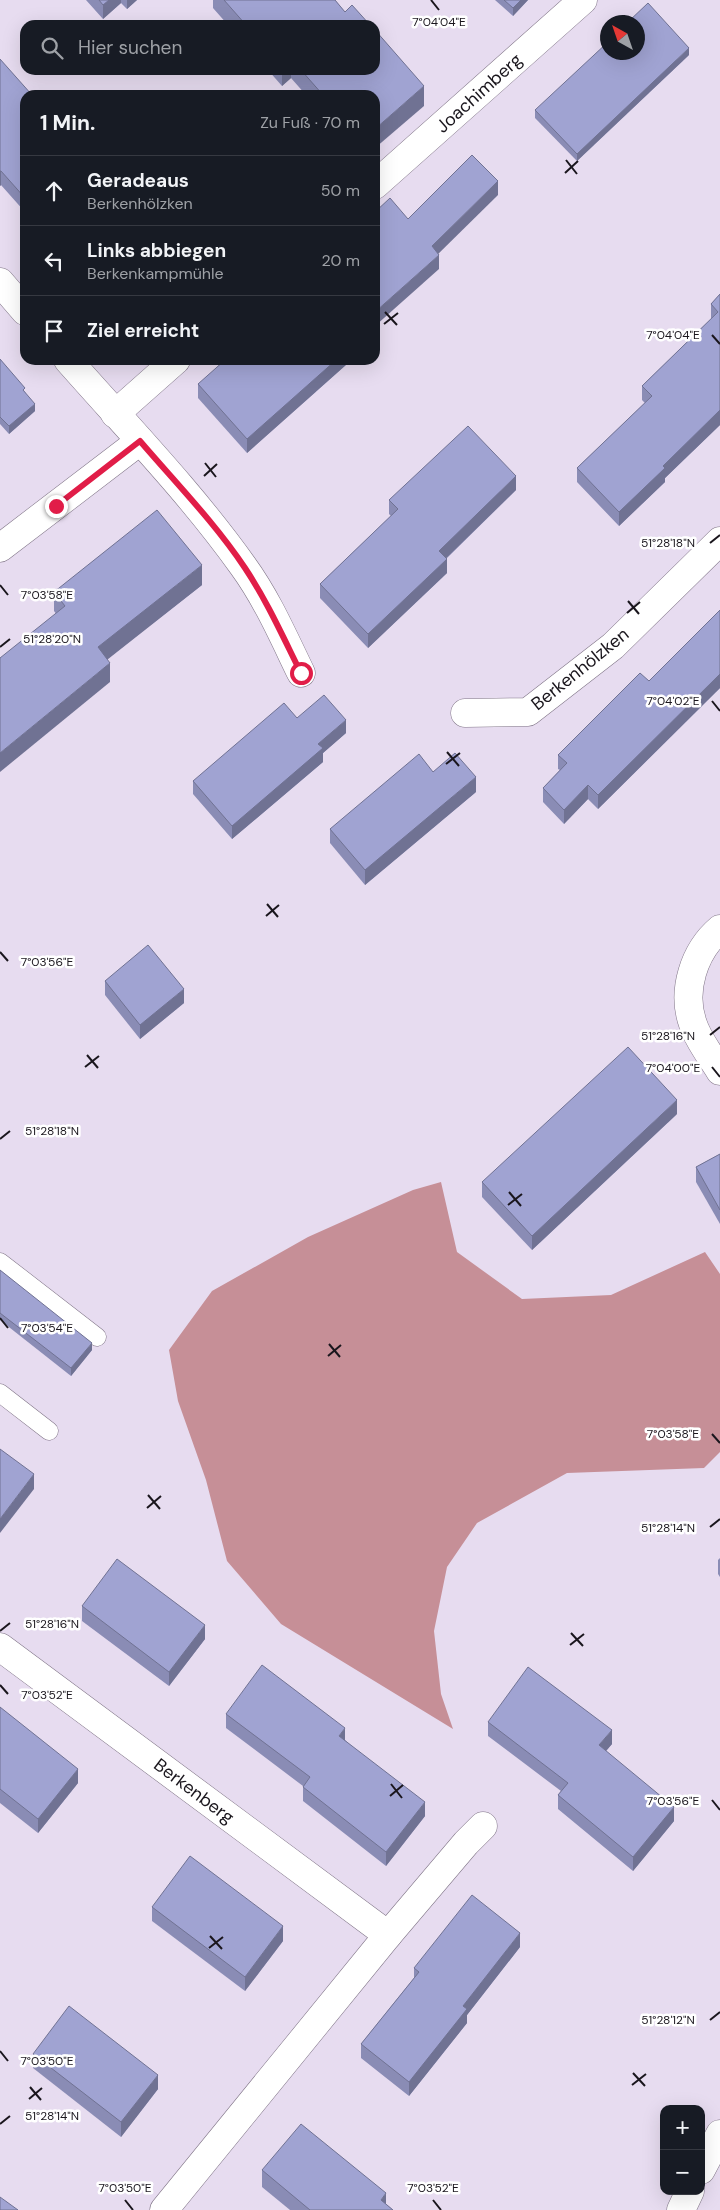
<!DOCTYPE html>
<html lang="de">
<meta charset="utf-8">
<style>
body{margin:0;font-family:"DM Sans",sans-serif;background:#20242c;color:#f1f3f6}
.controls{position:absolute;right:15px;bottom:15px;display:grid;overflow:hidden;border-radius:10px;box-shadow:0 5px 20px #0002}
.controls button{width:45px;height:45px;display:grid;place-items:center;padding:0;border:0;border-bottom:1px solid #363941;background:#171b24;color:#f1f3f6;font:25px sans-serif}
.compass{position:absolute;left:600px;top:15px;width:45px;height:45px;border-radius:50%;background:#171b24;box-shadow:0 5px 20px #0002;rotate:320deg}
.stop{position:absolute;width:15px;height:15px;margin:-11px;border:4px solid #e11d48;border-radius:50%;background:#fff}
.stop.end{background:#e11d48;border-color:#fff;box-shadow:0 1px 5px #0008}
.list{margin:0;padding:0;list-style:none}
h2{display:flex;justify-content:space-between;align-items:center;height:65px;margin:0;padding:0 20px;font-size:21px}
h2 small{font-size:16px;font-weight:400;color:#9ea1a6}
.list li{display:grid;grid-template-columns:32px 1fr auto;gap:15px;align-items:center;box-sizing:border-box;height:70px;padding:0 20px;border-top:1px solid #363941}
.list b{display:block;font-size:19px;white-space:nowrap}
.list p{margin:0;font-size:16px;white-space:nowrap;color:#9ea1a6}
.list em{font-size:16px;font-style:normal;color:#9ea1a6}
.icon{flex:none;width:28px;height:28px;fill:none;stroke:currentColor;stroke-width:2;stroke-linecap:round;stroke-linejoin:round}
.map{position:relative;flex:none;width:720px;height:2210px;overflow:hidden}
.search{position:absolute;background:#171b24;box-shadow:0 5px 20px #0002;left:20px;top:20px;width:360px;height:55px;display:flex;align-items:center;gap:12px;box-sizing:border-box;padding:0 18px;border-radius:15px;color:#9ea1a6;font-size:19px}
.panel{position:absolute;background:#171b24;box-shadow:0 5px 20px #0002;left:20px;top:90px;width:360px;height:275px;border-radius:15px}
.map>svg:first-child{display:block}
.forest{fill:#c68f97}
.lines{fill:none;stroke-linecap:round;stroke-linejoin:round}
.lane-casing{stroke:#807587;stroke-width:19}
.street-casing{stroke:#807587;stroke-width:29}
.lane{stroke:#fff;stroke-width:18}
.street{stroke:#fff;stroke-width:28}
.wall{fill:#8a8cb5}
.shaded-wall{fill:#707293}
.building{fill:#a0a3d2;stroke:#707293}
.route{stroke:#e11d48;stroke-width:6}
.ticks{fill:none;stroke:#1a161d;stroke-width:2}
.labels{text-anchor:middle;stroke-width:5;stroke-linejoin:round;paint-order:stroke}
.street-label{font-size:18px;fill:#1a161d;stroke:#fff}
.ticks-label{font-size:12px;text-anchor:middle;fill:#1a161d;stroke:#fff;stroke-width:5;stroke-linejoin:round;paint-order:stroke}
</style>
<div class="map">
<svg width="720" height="2210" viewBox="0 0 720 2210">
<rect width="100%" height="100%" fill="#e7dcf0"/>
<path class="forest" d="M441,1182L457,1252L522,1299L611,1295L705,1252L720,1274V1452L704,1468L567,1473L477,1523L447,1567L434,1631L441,1694L453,1729L281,1624L227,1561L206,1480L178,1401L169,1350L212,1291L308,1237L413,1190Z"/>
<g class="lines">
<g class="lane-casing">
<g id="lane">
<path d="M0,1262L97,1337"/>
<path d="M0,1393L49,1431"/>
</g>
</g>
<g class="street-casing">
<g id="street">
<path d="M375,185L583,0"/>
<path d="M0,282L25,311"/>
<path d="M68,360C127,427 191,493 243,566C267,599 283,636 301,673"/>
<path d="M115,414L176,360"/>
<path d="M0,548L140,441"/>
<path d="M465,713L528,712L613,646L720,541"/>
<path d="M720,929C694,951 681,991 693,1024C698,1040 711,1056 720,1071"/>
<path d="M0,1647L388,1935"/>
<path d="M701,2170L720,2134"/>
<path d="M164,2210L388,1935L466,1843L483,1826"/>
<path d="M681,2210L690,2191"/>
</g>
</g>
<use href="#lane" class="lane"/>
<use href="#street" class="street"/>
</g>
<g class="wall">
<path d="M86,0H137L127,9L121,3L103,19Z"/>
<path d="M213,0H335L345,12L370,25H228L213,8Z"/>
<path d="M495,0H528L513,16Z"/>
<path d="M689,55L577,161L535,118V110Z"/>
<path d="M0,59L25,95V212L1,185L0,186Z"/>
<path d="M268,70H375L424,106L375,95H306L291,78L282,86Z"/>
<path d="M720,294V425L665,478V482L619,526L577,482V468L645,403L642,400V386L711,319V304Z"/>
<path d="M0,359L25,392L35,411L9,434L0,424Z"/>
<path d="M347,360V364L247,453L198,398V384Z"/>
<path d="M516,490L447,558V573L368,648L320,598V584L391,516L389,514V500Z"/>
<path d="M202,585L107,659L110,682L54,611V592Z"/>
<path d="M720,610V688L598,809L588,799L564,824L543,802V788L560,770L558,769V755L649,681Z"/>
<path d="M297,718L346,733L323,753V762L232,839L193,794V781Z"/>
<path d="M476,792L365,885L330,843V829Z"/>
<path d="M105,981L184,1003L140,1039L105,995Z"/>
<path d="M677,1114L532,1250L482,1197V1182Z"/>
<path d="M720,1154V1224L696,1182V1167Z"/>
<path d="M0,1270L92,1350L71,1376L0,1320Z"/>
<path d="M720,1558V1577L718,1574V1560Z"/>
<path d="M82,1606L205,1639L169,1686L82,1621Z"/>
<path d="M0,1707L78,1783L38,1833L0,1803Z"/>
<path d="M226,1714L345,1740L425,1816L386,1866L303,1801V1786L226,1728Z"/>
<path d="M488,1722L612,1744L606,1751L674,1821L633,1871L558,1809V1795L561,1791L488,1736Z"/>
<path d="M152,1907L283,1941L245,1991L152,1921Z"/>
<path d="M520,1947L467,2015V2023L409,2096L361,2058V2044L414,1978V1968Z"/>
<path d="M33,2054L158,2089L121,2137L33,2068Z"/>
<path d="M262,2170L386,2204L393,2210H290L262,2187Z"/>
</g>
<g class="shaded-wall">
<path d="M109,0H121V3L103,19V5Z"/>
<path d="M127,0H137L127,9Z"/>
<path d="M521,0H528L513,16V8Z"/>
<path d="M689,48V55L577,161V154Z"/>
<path d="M282,70H291V78L282,86Z"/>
<path d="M424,86V106L375,148V129Z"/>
<path d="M0,171H1V185L0,186Z"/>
<path d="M498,181V195L432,260V246Z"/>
<path d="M439,255V269L375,326V312Z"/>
<path d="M336,360H347V364L247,453V439Z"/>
<path d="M35,404V411L9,434V426Z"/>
<path d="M720,410V425L665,478V482L619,526V512L663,466Z"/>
<path d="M516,476V490L439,565V551Z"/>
<path d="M447,559V573L368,648V634Z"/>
<path d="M202,565V585L98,667V647Z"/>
<path d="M110,663V682L0,772V753Z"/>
<path d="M720,674V688L598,809V795Z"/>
<path d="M346,720V733L323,753V762L232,839V826L318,744Z"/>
<path d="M476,777V792L365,885V870Z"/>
<path d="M588,785V799L564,824V810Z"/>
<path d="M184,989V1003L140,1039V1025Z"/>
<path d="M677,1100V1114L532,1250V1236Z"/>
<path d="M92,1343V1350L71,1376V1368Z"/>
<path d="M34,1474V1489L0,1533V1519Z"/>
<path d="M205,1625V1639L169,1686V1672Z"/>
<path d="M345,1728V1743L339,1736Z"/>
<path d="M612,1730V1744L599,1759V1745Z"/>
<path d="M78,1769V1783L38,1833V1819Z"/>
<path d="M425,1802V1816L386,1866V1852Z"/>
<path d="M674,1807V1821L633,1871V1857Z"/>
<path d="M283,1926V1941L245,1991V1977Z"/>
<path d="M520,1933V1947L467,2015V2023L409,2096V2082L463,2006Z"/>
<path d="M158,2075V2089L121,2137V2122Z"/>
<path d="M386,2193V2210L381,2200Z"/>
</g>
<g class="building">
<path d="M99,0H109L103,5Z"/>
<path d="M224,0H335L345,12L352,5L370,25H246Z"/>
<path d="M504,0H521L513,8Z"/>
<path d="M648,3L689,48L577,154L535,110L608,42V52H638V22H628Z"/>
<path d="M375,30L424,86L375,129V95H323L301,70H375Z"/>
<path d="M0,59L32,95H25V198L1,171H0Z"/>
<path d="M472,155L498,181L432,246L439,255L375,312V212L390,198L408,219Z"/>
<path d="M720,294V410L663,466L665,468L619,512L577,468L652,396L642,386L718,312L711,304Z"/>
<path d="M0,359L25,388L23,390L35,404L9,426L0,417Z"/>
<path d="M225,360H336L247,439L198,384Z"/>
<path d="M468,426L516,476L439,551L447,559L368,634L320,584L398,509L389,500Z"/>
<path d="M157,510L202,565L98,647L110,663L0,753V658L65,606L54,592Z"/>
<path d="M720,610V674L598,795L588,785L564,810L543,788L567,763L558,755L640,673L649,681Z"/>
<path d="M324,695L346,720L318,744L323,748L232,826L193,781L284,703L297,718Z"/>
<path d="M455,753L476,777L365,870L330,829L419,754L433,772Z"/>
<path d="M148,945L184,989L140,1025L105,981Z"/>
<path d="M628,1047L677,1100L532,1236L482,1182Z"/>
<path d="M720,1154V1210L696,1167Z"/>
<path d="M0,1270L92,1343L71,1368L0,1313Z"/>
<path d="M0,1449L34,1474L0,1519Z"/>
<path d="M117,1559L205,1625L169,1672L82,1606Z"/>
<path d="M262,1665L345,1728L339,1736L425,1802L386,1852L303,1787L310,1777L226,1714Z"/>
<path d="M528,1667L612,1730L599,1745L674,1807L633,1857L558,1795L568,1783L488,1722Z"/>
<path d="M0,1707L78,1769L38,1819L0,1789Z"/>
<path d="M190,1856L283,1926L245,1977L152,1907Z"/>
<path d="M472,1895L520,1933L463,2006L467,2009L409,2082L361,2044L419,1972L414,1968Z"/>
<path d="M69,2006L158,2075L121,2122L33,2054Z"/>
<path d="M301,2124L386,2193L381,2200L393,2210H310L262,2170Z"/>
<path d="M0,2197L18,2210H0Z"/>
</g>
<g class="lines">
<path class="route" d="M56,506L140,441C176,483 215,523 245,568C267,601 283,637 301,673"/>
</g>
<path class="ticks" d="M431,0L439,10M566,160L577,174M565,173L578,161M385,312L397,325M384,324L398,313M712,335L720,344M205,463L216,477M204,476L217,464M710,543L720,535M0,585L8,595M628,601L639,614M627,613L640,602M0,647L10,639M712,701L720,711M447,752L459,766M446,764L460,753M267,904L278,917M266,916L279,905M0,952L8,961M710,1035L720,1027M87,1055L98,1068M85,1067L99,1056M712,1067L720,1077M0,1139L10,1131M509,1192L521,1206M508,1205L522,1194M0,1318L8,1328M329,1344L340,1357M328,1356L341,1345M712,1434L720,1443M148,1495L160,1509M147,1508L161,1496M710,1527L720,1519M0,1631L10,1623M571,1633L583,1646M570,1645L584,1634M0,1685L8,1694M391,1784L402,1798M390,1796L403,1785M712,1800L720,1810M210,1936L222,1949M209,1948L223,1937M710,2020L720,2012M0,2051L8,2061M633,2073L645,2086M632,2085L646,2074M30,2087L41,2100M29,2099L42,2088M0,2124L10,2116M125,2200L133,2210M433,2200L441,2210"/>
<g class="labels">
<g class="street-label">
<text transform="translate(479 93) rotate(-42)" y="6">Joachimberg</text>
<text transform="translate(580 669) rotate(-39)" y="6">Berkenhölzken</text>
<text transform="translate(194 1791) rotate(37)" y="6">Berkenberg</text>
</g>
</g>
<g class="ticks-label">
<text x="439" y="26">7°04'04"E</text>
<text x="673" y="339">7°04'04"E</text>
<text x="668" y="547">51°28'18"N</text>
<text x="47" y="599">7°03'58"E</text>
<text x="52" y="643">51°28'20"N</text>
<text x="673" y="705">7°04'02"E</text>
<text x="47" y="966">7°03'56"E</text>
<text x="668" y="1040">51°28'16"N</text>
<text x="673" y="1072">7°04'00"E</text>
<text x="52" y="1135">51°28'18"N</text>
<text x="47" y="1332">7°03'54"E</text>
<text x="673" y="1438">7°03'58"E</text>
<text x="668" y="1532">51°28'14"N</text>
<text x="52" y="1628">51°28'16"N</text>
<text x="47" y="1699">7°03'52"E</text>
<text x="673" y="1805">7°03'56"E</text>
<text x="668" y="2024">51°28'12"N</text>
<text x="47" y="2065">7°03'50"E</text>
<text x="52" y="2120">51°28'14"N</text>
<text x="125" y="2192">7°03'50"E</text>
<text x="433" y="2192">7°03'52"E</text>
</g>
</svg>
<div class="controls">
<button>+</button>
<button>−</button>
</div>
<svg class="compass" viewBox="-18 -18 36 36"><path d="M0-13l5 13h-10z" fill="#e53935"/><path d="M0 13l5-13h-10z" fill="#9ea1a6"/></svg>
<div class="stop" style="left:301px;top:673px"></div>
<div class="stop end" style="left:56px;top:506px"></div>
<div class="search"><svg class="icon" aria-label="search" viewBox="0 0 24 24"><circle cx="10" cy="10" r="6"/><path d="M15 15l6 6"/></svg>Hier suchen</div>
<section class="panel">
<h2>1 Min.<small>Zu Fuß · 70 m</small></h2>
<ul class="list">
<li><svg class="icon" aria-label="ahead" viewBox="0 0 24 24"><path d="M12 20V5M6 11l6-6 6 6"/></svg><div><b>Geradeaus</b><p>Berkenhölzken</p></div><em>50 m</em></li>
<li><svg class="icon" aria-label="left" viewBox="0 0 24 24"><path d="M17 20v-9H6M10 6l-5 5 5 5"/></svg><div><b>Links abbiegen</b><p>Berkenkampmühle</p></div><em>20 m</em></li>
<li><svg class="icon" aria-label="arrive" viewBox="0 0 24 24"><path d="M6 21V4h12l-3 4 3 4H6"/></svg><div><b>Ziel erreicht</b></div></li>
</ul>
</section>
</div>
